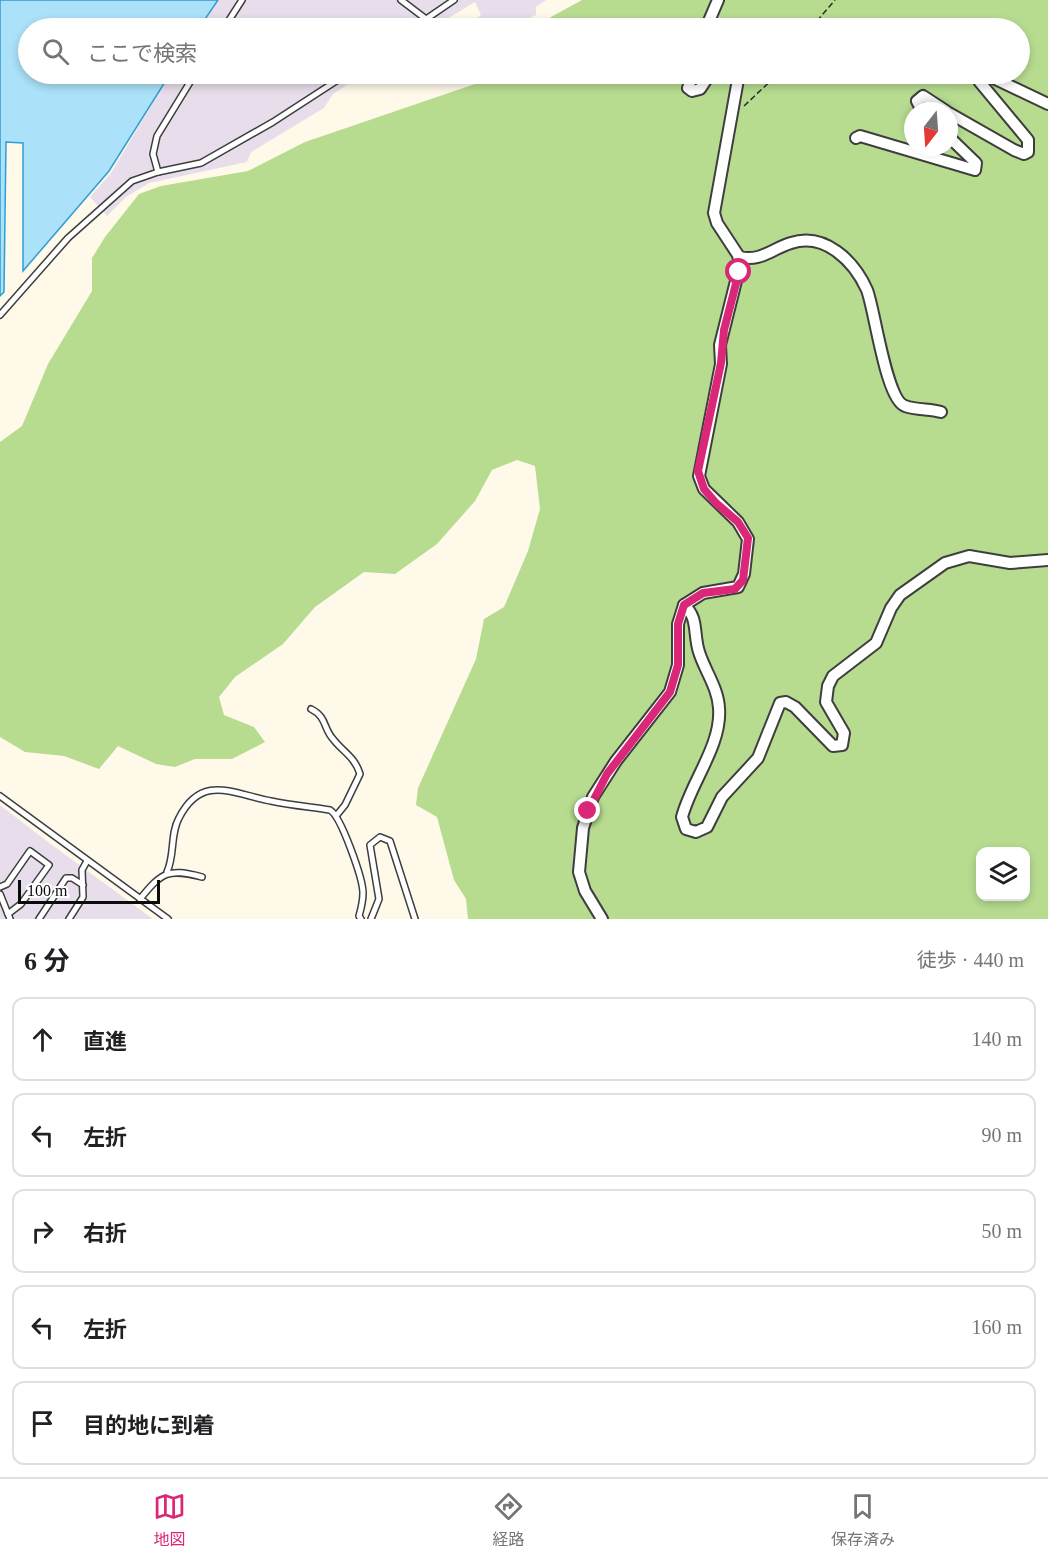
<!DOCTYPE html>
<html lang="ja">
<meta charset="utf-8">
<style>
body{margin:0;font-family:"Times New Roman","Noto Sans JP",serif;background:#f2f2f2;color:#202124}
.controls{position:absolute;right:18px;bottom:18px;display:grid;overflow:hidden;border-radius:12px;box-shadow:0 3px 9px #0003}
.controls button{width:54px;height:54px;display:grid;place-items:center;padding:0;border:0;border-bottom:2px solid #e0e0e0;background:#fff;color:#202124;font:30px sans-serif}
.compass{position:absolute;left:904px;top:102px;width:54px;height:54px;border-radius:50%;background:#fff;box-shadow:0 3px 9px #0003;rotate:197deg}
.scale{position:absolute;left:18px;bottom:15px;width:142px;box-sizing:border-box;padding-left:6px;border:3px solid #0b0b0b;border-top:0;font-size:16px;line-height:21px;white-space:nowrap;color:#0b0b0b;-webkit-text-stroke:4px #fff;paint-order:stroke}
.stop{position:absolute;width:18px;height:18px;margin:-14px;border:4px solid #db2777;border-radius:50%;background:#fff}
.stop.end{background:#db2777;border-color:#fff;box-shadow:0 2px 6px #0008}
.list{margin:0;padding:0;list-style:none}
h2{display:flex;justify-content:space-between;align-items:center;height:78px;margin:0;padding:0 24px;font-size:26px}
h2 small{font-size:20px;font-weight:400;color:#757577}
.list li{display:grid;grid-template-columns:39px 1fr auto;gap:18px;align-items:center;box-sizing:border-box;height:84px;margin:0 12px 12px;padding:0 12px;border:2px solid #e0e0e0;border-radius:12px}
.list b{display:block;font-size:22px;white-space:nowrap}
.list em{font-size:20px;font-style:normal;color:#757577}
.icon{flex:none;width:33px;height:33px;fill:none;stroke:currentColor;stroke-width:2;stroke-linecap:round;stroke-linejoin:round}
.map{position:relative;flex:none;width:1048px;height:919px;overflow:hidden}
.search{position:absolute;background:#fff;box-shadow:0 3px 9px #0003;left:18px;right:18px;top:18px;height:66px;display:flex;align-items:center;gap:15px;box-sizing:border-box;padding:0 21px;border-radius:33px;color:#757577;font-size:22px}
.sheet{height:558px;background:#fff}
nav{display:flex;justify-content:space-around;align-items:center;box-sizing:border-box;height:84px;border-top:2px solid #e0e0e0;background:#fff;font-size:16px;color:#757577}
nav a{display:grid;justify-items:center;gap:3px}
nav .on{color:#db2777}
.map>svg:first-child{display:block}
.industrial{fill:#e8deeb}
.forest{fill:#b7dc90;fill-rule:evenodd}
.water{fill:#abe1f9;stroke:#2f9dd3;stroke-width:1.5}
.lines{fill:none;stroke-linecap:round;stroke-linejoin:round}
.lane-casing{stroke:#3e3e3e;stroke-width:8}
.street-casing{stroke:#3e3e3e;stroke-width:14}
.path{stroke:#2d2d2d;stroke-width:1.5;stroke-dasharray:6 3;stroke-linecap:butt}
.lane{stroke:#fff;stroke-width:5}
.street{stroke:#fff;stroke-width:10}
.route{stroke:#db2777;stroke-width:8}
</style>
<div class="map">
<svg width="1048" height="919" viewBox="0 0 1048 919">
<rect width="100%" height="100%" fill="#fff9e9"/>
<g class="industrial">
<path d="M218,0H546L536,7V15L510,28H471L468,26L481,15L475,2L432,28H199Z"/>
<path d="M170,74H364L333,94L324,108L251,152L247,162L149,183L126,197L107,216L90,197L111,173Z"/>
<path d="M0,805L48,842L153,919H0Z"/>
</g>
<path class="forest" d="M582,0H1048V919H468L466,899L454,880L437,817L416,805L418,788L476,659L484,619L504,607L528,551L540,509L535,466L517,460L492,470L475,501L437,544L395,574L364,572L315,607L283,644L235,677L219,697L224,715L254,727L265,742L232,759H195L175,767L156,764L118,746L99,769L64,756L25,752L0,737V442L22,426L48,364L92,291V258L105,237L139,194L161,186L248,171L305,142L475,84L473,74H1020V28H531ZM913,111H949V147H913ZM980,852H1026V897H980Z"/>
<path class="water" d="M0,0H218L199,28H28V74H170L109,171L23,271V143L6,142L4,292L0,296Z"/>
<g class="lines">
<g class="lane-casing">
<g id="lane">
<path d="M401,0L426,19"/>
<path d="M224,28L242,0"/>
<path d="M413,28L454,0"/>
<path d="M158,172L153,154L157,136L195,74"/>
<path d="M0,315L68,238L132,181L158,172L201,163L273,122L347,74"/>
<path d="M311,709C327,717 323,728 333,739C343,752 355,757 360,774L345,805L336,816"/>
<path d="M0,796L168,919"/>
<path d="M167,872C175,855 170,834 179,818C202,773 233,794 271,801C290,805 310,807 330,810C341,816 363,879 363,893C363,900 361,909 359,916L361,919"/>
<path d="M0,887L7,884L30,851L49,865L21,904L8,914"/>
<path d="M0,894L10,919"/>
<path d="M140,899C162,872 168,868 202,877"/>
<path d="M39,919L66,878H72L83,885"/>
<path d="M69,919L83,897L82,870L87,861"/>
<path d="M371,919L379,899L370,845L380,837L390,841L415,919"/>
</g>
</g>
<g class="street-casing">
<g id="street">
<path d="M706,28L718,0"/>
<path d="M740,28L745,25L750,28"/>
<path d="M693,74L688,88L692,91L700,89L710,74"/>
<path d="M985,74L1048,104"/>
<path d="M922,111L917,101L923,96L946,111"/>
<path d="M949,113L1014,150L1024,154L1028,152V140L979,81V74"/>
<path d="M856,138L860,136L975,170L976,163L949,137"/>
<path d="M739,257C761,262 771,249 791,243C825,232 854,261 867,290C875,311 886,400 905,406C916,410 930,409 941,412"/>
<path d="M684,605C699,618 693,634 699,652C705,671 718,688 719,708C722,745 691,782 682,817L686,829L696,832L707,827L722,797L758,758L780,703L786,702L795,707L833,746L842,745L844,733L826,702L828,686L833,676L876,643L891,608L900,595L945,563L969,556L1010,563L1048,560"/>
<path d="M602,919L585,891L579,872L583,828L593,797L616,761L670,692L678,665V624L684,605L703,593L738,587L744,574L748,539L738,522L704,489L699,476L721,364L720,345L740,265L738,255L717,223L714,213L739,74"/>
</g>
</g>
<g class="path">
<path d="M811,28L835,0"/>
<path d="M744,106L778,74"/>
</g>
<use href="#lane" class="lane"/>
<use href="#street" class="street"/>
</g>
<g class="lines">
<path class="route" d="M588,811L607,774L670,692L678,665V624L684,605L703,593L735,589L743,580L748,538L738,522L716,503L704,489L698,471L721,363L724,330L739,272"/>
</g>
</svg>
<div class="controls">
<button><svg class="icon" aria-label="layers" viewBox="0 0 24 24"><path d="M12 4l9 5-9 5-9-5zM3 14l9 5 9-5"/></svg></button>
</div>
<svg class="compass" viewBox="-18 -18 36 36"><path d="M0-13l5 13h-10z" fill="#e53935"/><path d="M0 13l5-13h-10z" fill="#757577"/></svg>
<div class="scale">100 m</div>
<div class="stop" style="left:739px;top:272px"></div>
<div class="stop end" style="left:588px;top:811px"></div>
<div class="search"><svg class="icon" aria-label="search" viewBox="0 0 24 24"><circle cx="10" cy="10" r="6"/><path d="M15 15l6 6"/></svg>ここで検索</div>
</div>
<section class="sheet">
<h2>6 分<small>徒歩 · 440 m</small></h2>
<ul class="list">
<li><svg class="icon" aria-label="ahead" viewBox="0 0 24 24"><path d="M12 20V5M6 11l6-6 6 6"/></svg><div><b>直進</b></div><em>140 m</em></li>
<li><svg class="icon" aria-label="left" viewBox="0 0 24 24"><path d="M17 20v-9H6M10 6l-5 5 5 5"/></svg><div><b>左折</b></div><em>90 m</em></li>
<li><svg class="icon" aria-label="right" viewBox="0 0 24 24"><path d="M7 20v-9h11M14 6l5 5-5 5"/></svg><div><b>右折</b></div><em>50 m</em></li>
<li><svg class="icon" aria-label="left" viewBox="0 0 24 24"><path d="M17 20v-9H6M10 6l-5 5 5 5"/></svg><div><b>左折</b></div><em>160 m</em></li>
<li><svg class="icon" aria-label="arrive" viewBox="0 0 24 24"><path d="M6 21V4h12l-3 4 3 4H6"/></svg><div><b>目的地に到着</b></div></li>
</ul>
</section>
<nav>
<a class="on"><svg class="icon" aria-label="map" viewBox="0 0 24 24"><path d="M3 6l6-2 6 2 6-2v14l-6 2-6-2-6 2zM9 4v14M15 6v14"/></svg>地図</a>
<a><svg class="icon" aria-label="directions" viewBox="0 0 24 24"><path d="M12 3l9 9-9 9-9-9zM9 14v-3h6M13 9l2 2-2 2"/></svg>経路</a>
<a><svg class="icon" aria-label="saved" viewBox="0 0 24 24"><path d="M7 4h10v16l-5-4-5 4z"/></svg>保存済み</a>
</nav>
